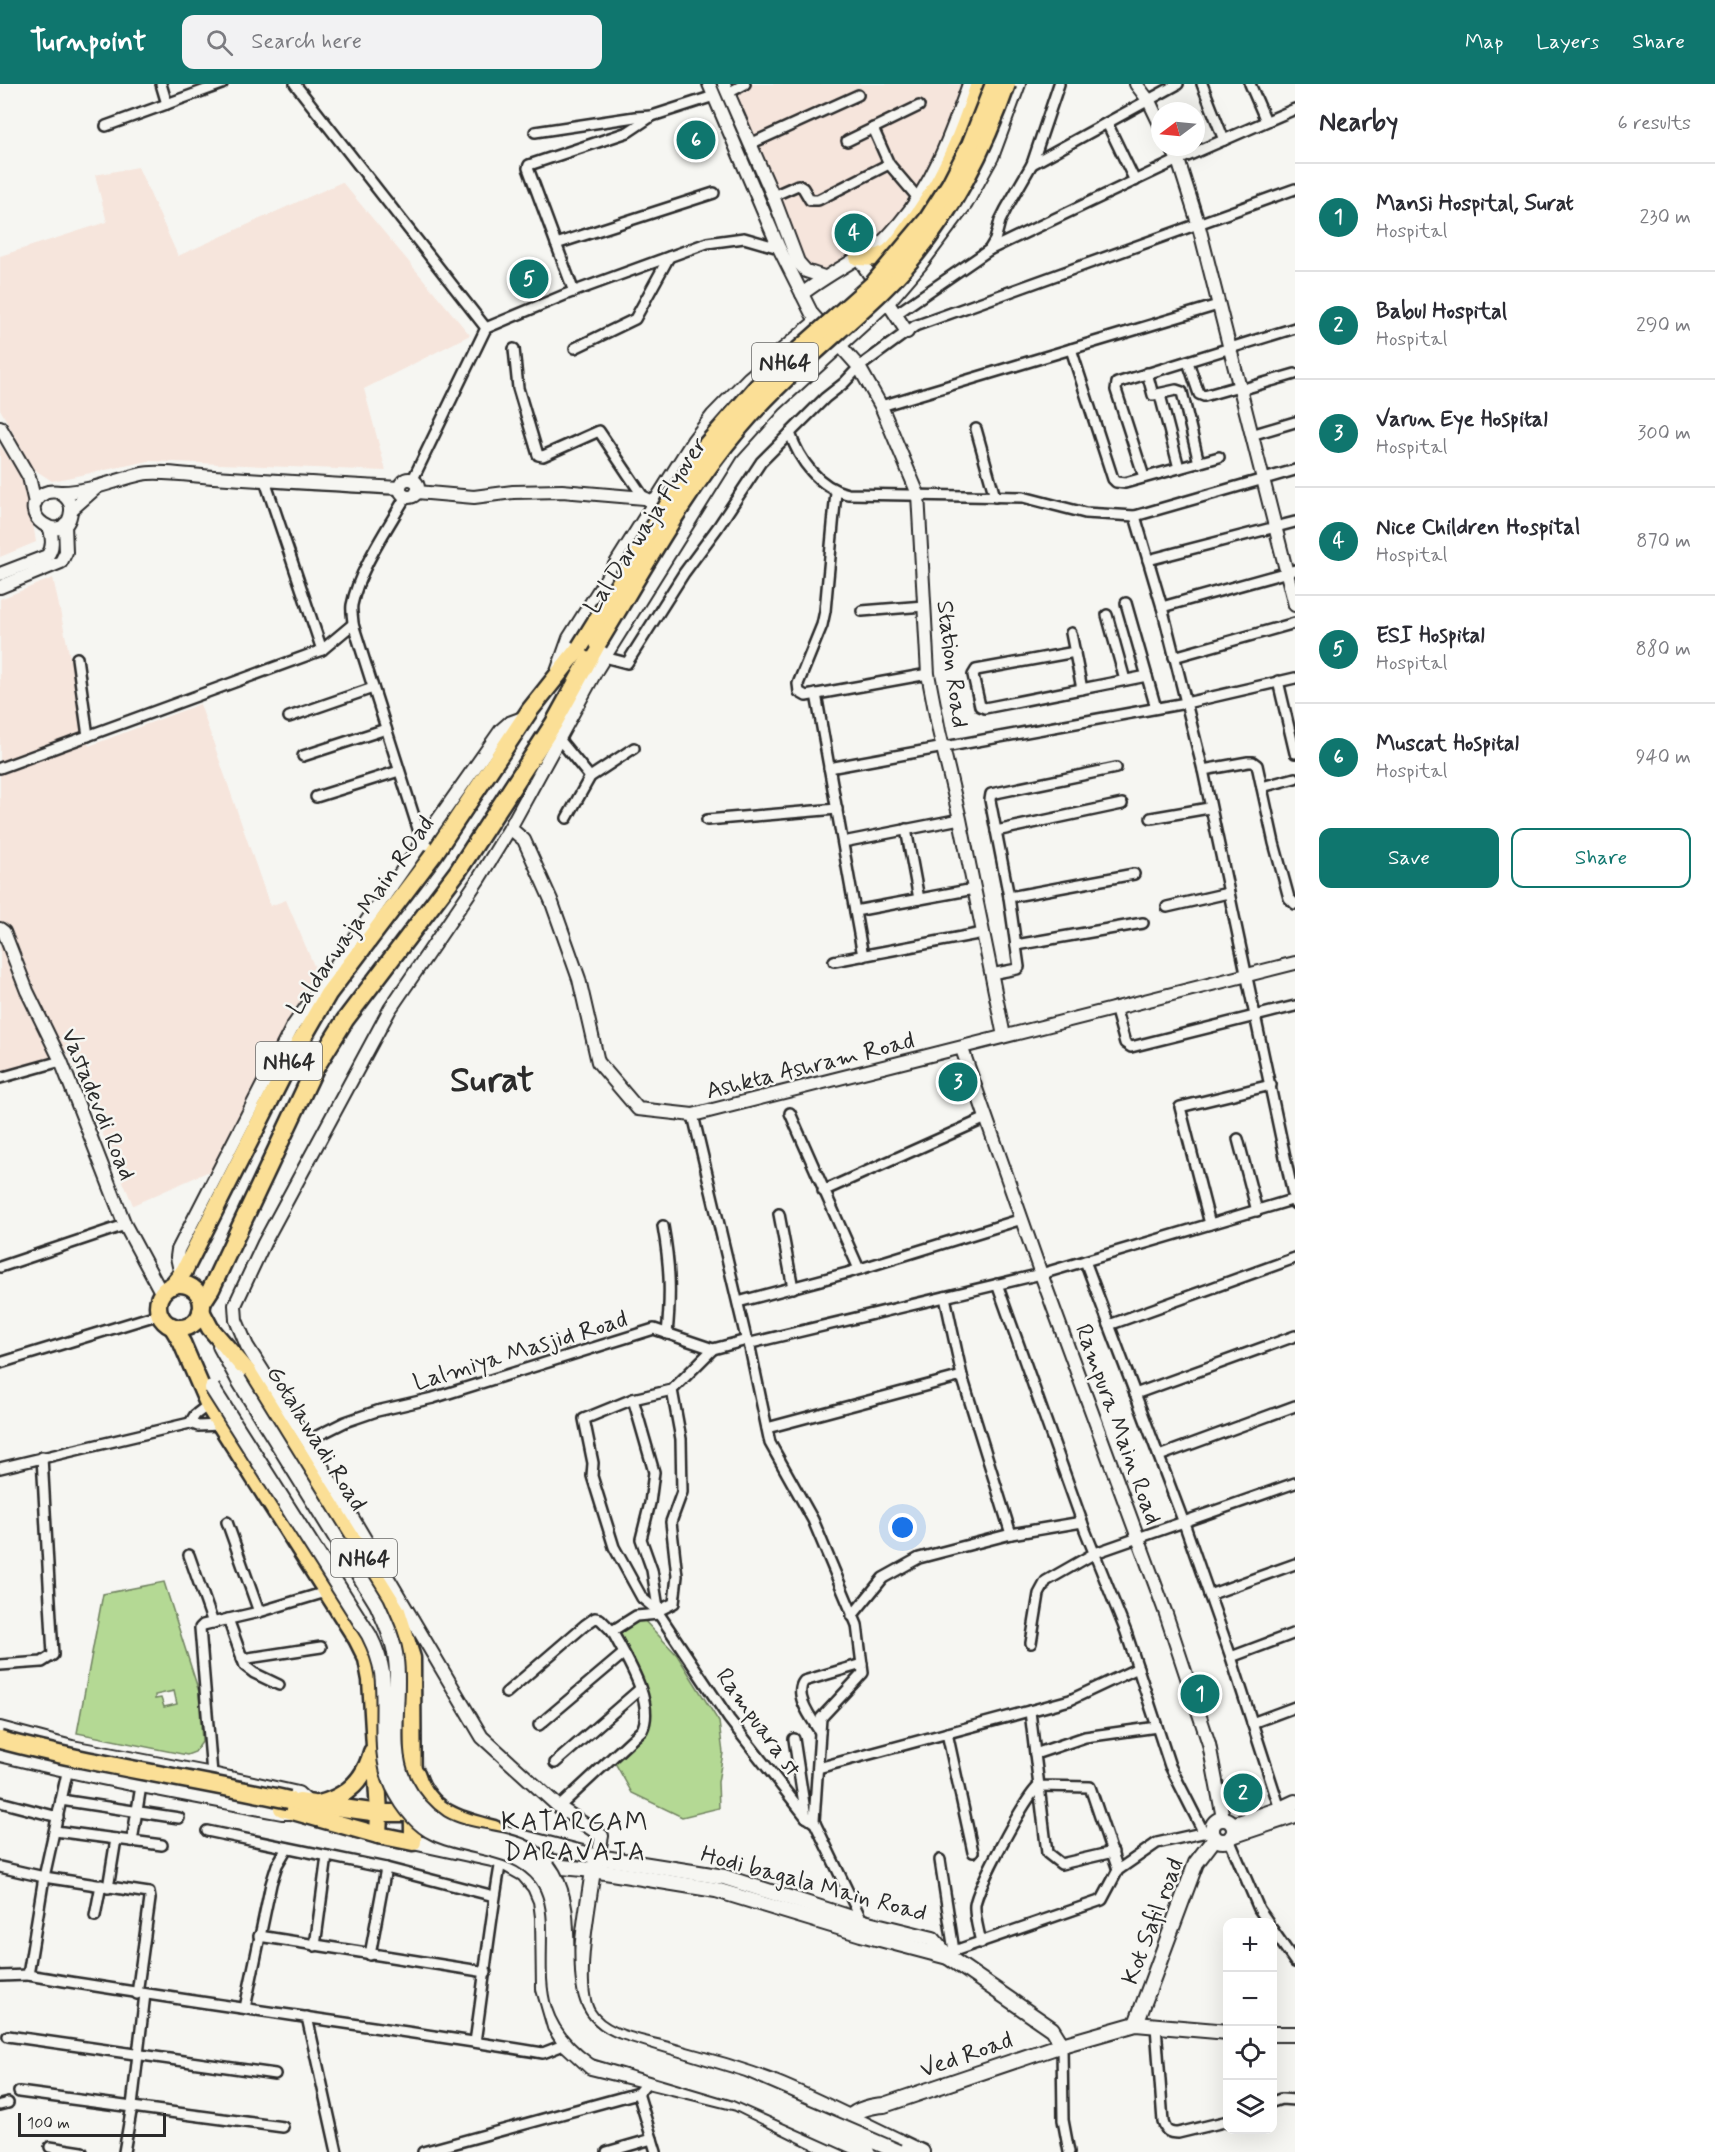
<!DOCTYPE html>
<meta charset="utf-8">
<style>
body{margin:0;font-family:Mynerve,sans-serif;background:#f2f2f3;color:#2b2b33}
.controls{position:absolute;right:18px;bottom:18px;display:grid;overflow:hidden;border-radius:12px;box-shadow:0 6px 24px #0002}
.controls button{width:54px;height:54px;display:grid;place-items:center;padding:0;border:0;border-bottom:2px solid #e1e1e2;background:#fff;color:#2b2b33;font:30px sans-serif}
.compass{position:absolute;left:1151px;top:18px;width:54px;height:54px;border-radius:50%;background:#fff;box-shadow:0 6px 24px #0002;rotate:254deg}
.scale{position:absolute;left:18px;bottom:15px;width:148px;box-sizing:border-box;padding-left:6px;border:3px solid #2b2b2b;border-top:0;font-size:16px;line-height:21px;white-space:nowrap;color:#2b2b2b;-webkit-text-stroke:4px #f6f6f2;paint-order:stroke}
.you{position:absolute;left:903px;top:1444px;width:21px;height:21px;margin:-15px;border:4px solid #fff;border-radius:50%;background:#1a73e8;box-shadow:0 0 0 9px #1a73e833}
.badge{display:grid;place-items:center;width:39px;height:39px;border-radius:50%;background:#0f766e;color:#fff;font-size:20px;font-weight:700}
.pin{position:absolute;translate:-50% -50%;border:3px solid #fff;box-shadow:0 2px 6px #0006}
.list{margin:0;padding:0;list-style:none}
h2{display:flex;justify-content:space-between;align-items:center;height:78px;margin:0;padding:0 24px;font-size:26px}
h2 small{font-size:20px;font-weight:400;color:#7c7c81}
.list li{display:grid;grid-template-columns:39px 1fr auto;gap:18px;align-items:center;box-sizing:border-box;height:108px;padding:0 24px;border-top:2px solid #e1e1e2}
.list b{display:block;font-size:22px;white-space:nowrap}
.list p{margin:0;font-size:20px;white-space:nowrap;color:#7c7c81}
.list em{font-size:20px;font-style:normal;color:#7c7c81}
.actions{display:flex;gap:12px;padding:18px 24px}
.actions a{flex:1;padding:14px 0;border:2px solid #0f766e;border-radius:12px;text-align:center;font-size:21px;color:#0f766e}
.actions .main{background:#0f766e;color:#fff}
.icon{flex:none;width:33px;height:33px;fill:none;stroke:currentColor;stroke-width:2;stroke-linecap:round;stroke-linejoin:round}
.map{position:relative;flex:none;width:1295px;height:2068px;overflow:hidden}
header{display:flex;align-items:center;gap:36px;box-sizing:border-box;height:84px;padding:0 30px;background:#0f766e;color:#fff}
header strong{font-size:28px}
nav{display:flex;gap:33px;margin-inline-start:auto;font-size:21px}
.search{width:420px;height:54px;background:#f2f2f3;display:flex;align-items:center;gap:15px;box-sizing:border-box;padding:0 21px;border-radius:12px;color:#7c7c81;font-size:22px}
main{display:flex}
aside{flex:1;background:#fff}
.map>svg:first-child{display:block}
.built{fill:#f6e5dc}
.green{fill:#b4d994;stroke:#708260;stroke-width:1.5;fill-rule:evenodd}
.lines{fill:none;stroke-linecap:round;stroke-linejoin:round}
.minor-casing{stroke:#2b2b2b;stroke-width:14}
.tertiary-casing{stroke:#2b2b2b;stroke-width:16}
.secondary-casing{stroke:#2b2b2b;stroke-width:18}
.trunk-casing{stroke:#2b2b2b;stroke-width:21}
.minor{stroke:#f6f6f2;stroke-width:9}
.tertiary{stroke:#f6f6f2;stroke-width:12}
.secondary{stroke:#f6f6f2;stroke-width:14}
.trunk{stroke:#fbdf96;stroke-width:16}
.secondary-bridge-casing{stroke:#2b2b2b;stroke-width:18;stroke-linecap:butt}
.trunk-bridge-casing{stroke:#2b2b2b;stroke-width:21;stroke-linecap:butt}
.secondary-bridge{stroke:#f6f6f2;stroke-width:14}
.trunk-bridge{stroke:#fbdf96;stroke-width:16}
.labels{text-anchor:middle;stroke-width:5;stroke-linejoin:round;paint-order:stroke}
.shield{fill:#f6f6f2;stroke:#686867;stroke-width:1.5}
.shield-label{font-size:22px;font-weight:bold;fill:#2b2b2b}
.street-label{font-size:24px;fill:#2b2b2b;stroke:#f6f6f2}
.neighbourhood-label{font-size:26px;letter-spacing:1.5px;fill:#2b2b2b;stroke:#f6f6f2}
.town-label{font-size:36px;font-weight:bold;fill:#2b2b2b;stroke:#f6f6f2}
</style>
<header>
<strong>Turnpoint</strong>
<div class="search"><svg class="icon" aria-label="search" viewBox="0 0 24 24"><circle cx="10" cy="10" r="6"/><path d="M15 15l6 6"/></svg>Search here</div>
<nav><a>Map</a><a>Layers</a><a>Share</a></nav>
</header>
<main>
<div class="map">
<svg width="1295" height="2068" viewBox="0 0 1295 2068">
<rect width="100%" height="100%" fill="#f6f6f2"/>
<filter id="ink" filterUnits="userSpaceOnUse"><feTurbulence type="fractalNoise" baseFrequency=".0167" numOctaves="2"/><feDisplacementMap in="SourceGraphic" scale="12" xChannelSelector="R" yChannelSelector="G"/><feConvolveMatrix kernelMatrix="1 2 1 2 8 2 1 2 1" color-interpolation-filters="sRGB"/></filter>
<g filter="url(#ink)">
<g class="built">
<path d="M725,0H966L919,110L883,153L822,190L806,186Z"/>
<path d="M138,83L178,172L342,98L470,251L364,305L386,387L149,377L52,397L32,384L0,325V172L107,138L95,91Z"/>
<path d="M0,361L27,402L36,458L0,473Z"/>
<path d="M53,494L89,662L200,620L270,822L286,816L320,896L214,1085L133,1121L67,967L0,990V515Z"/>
</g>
<g class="green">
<path d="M164,1498L199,1608L202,1658L195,1668L187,1671L77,1649L103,1510ZM174,1607L177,1620L164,1623L161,1614L155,1615V1611Z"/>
<path d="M642,1534L677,1571L719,1638L723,1669L718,1698L719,1724L682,1733L632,1709L614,1677L649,1637L615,1548Z"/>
</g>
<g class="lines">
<g class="minor-casing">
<g id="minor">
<path d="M161,0L167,20"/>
<path d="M295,0L486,244"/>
<path d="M1202,0L1224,56"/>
<path d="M1250,0L1266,37"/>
<path d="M728,9L745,0"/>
<path d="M1107,39L1135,97"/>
<path d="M106,42L222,0"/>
<path d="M873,44L889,80L918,114"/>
<path d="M535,48L635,33L652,32"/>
<path d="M847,57L919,22"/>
<path d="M750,60L858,11"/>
<path d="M1032,80L1178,0"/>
<path d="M773,112L798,101L803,104L810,116H818L889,80"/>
<path d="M556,160L714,109"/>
<path d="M989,166L1178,76L1295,25"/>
<path d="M574,208L528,84L529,81L628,48L652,32L714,12"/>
<path d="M896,230L989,166L995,156L1000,137L1006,125L1032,80L1059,0"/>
<path d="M575,264L635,235L669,173"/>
<path d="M514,265L518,304L538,371L543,372L599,347L644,414"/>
<path d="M1071,265L1113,395L1116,398L1125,399L1219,373"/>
<path d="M1188,278L1199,310L1204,312L1239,302"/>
<path d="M1147,289L1153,311L1176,306L1182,308L1199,379"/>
<path d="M1240,306L1295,290"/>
<path d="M1160,311L1179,384"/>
<path d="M881,322L1218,221"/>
<path d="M976,345L995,413"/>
<path d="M790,349L825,314L844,299L859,283L915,242L1295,105"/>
<path d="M1251,351L1295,338"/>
<path d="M1144,393L1116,306L1117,299L1295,244"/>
<path d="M413,395L486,244L567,210L707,159L744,154L779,164"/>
<path d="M836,408L825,527L822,541L798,600L799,608L806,612L928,590"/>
<path d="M406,412C388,444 359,485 352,521C351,527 353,534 353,540L420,751L427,761"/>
<path d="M1135,432L1162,523L1203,686L1295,1120"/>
<path d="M1148,476L1295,438"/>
<path d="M1126,519L1156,624"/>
<path d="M1162,523L1295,486"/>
<path d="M862,527L924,522"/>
<path d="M1107,531L1125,596"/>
<path d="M1071,549L1082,605"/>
<path d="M322,566L353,540"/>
<path d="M1075,568L976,586L973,591L980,622L985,624L1147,592"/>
<path d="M604,573L627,579L684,489L718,443L761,378L790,349C799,376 819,404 848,410L1023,413L1085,429L1135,432L1295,386"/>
<path d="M1174,573L1295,539"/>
<path d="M77,574L88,652"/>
<path d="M1278,597L1295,669"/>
<path d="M816,610L863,872"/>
<path d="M289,633L373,604"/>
<path d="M559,655L590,693"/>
<path d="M303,672L386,645"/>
<path d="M0,684L322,566L265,397"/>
<path d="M829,684L1186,619L1295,594"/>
<path d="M1203,686L1248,678H1253L1257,681L1274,759L1289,814L1295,820"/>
<path d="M1262,703L1295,694"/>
<path d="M316,713L399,687"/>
<path d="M567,734L590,693L634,664"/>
<path d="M1151,734L1209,724"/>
<path d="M707,736L837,725"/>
<path d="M906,745L919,815"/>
<path d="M996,747L1122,720"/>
<path d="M843,758L960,735"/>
<path d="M1009,813L1134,790"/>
<path d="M1167,823L1228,809"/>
<path d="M855,827L974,805"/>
<path d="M1016,861L1143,839"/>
<path d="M834,877L983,849"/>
<path d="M991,890L1017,885L1019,883L1009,813L990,716L991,710L1116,684"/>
<path d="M1115,923L1125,959L1131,963L1295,922"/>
<path d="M0,994L61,977"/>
<path d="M790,1029L859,1185"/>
<path d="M693,1031L746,1254L751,1259L1041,1190L1295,1115"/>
<path d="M1238,1055L1257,1127"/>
<path d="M823,1107L986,1034"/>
<path d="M779,1130L793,1204"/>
<path d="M1210,1140L1180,1023L1271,1001"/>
<path d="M663,1142C670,1181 671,1210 667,1250"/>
<path d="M1085,1177L1184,1439L1231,1573L1280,1725"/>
<path d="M0,1183L125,1141"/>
<path d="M997,1200L1085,1446L1126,1548L1170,1682L1204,1749"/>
<path d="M945,1213L962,1292L1011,1450"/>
<path d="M738,1218L847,1189L1022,1135"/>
<path d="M1109,1241L1295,1174"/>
<path d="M749,1259L770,1359L813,1436L857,1541L863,1589L821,1634L814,1737L863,1839"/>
<path d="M0,1279L160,1230"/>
<path d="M672,1306L681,1355L682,1408L671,1438L677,1492L674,1519L658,1527L642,1514L614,1463L592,1392L593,1379L584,1335L633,1315L672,1306L713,1265"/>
<path d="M1135,1310L1295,1252"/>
<path d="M633,1315L654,1388L650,1419L641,1455L652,1486L659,1530L729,1635L806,1733L815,1739"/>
<path d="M208,1321L195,1331L190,1339L198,1342L221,1341"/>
<path d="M767,1344L962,1292"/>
<path d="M307,1357L345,1338L377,1327L433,1314L654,1245L713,1265L747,1256"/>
<path d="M1159,1372L1295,1322"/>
<path d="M0,1384L190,1339"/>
<path d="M227,1438L259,1528"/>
<path d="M189,1471L213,1539"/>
<path d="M1209,1511L1295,1480"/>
<path d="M852,1532L883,1494L919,1474L1011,1450L1082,1438"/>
<path d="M228,1535L245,1582L254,1589L279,1601"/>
<path d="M1031,1559L1039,1510L1046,1497L1095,1469L1295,1399"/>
<path d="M1231,1573L1295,1549"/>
<path d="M242,1575L321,1563"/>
<path d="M0,1581L42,1578L53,1571L42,1373"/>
<path d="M506,1609L585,1541L595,1534L600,1535L612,1547"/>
<path d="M1030,1627L1035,1670L1085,1653L1157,1643"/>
<path d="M1252,1639L1295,1623"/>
<path d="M539,1641L623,1570"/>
<path d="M820,1648C812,1635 793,1611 804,1597L862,1580"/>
<path d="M947,1649L973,1768"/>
<path d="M794,1655L806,1733"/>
<path d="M1035,1670L1039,1702L1090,1703L1118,1786"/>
<path d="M555,1679L640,1605"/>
<path d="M69,1680L44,1793L28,1891C199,1920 372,1941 543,1969L566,1960L582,1947"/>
<path d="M818,1684L1070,1616L1138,1584"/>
<path d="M212,1690L200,1544L203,1541L259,1528L326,1508"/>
<path d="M1039,1702L1047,1769L1061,1780L1113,1768"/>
<path d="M61,1716L179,1734"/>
<path d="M0,1718L58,1733"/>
<path d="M559,1723L642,1646C656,1619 625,1572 612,1547L636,1532L659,1530"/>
<path d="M55,1747L162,1761"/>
<path d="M207,1747L386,1784L494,1812"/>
<path d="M1229,1755L1259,1825L1268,1838"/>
<path d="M132,1757L141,1702"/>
<path d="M940,1776L954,1867"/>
<path d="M0,1783L44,1793L149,1809L150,1815L137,1910"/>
<path d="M108,1804L116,1755"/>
<path d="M95,1832L101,1801"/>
<path d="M1272,1845L1295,1878"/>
<path d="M259,1852L486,1888"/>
<path d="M981,1859C979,1847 974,1833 975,1821C977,1804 1025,1713 1039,1702"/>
<path d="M315,1862L327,1772"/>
<path d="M370,1871L386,1784"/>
<path d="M948,1873L954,1867L1102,1816L1118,1786L1157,1759L1211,1747"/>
<path d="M0,1892L28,1891"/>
<path d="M245,1924L271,1800L277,1781L287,1764"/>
<path d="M307,1933L337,2068"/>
<path d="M1156,1942L1163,2038C1166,2047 1168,2049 1178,2049L1228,2037"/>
<path d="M8,1952L275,1990"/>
<path d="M475,1958C484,1898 490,1837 501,1777"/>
<path d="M1062,1961L1063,2036L1069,2068"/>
<path d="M19,2008L283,2043"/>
<path d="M638,2009L656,2068"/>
<path d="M1272,2018L1281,2015L1295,2016"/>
<path d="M0,2021L8,2019"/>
<path d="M50,2063L82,2068"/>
<path d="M124,2068L132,2022L145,1910"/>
<path d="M423,2068L638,2009L649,1996"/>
<path d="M607,2068L652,2055"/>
</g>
</g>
<g class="tertiary-casing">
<g id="tertiary">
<path d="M709,0L779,164L812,230L859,283L881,322L918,410L928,590L939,647L960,735L1004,952"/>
<path d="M724,0L773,112L798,178L806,187L824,193"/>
<path d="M1136,0L1149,17L1160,40"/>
<path d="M1171,63L1178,76L1198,139L1295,521"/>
<path d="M858,173L907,248"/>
<path d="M802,210C828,190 857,176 883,157C889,152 894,145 899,140C934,99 951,50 969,0"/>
<path d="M0,343L29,393L35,419"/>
<circle cx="409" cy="404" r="9"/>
<path d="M417,408L474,413L513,408L562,407L644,414L655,419"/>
<path d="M60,409C67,413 72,419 71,427C67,467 10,428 45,409C51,406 56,408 62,408C90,408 115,396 142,390C156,386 197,392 214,393C276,397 338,401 400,404"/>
<path d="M71,426L96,404"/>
<path d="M0,490L47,472C54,464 52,454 50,444"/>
<path d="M0,503L61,478L66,468L65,440"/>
<path d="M558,585L569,554L693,357L713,331L749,294L816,237"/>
<path d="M510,744L524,756L551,816L579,895L598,978L638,1025L693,1031L1295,879"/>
<path d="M0,845L4,848L27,907L61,977L125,1141L162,1210"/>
<path d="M962,965L1041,1190L1166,1530L1209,1660L1223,1734"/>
<path d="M181,1191L177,1173L178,1166L293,942L501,646L509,639L525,633"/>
<path d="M0,1644L72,1663L212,1690L298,1709L309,1719"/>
<path d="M0,1671C93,1694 188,1711 282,1729H291"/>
<path d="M598,1773L602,1752L559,1723L482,1653L307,1357L247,1262L236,1236L235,1221L264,1159L390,925L478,796L510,744L597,585L732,369L776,320L891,215L921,180L966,120L992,73L1019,0"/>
</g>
</g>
<g class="secondary-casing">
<g id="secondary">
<path d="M220,1262L238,1295"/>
<circle cx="1223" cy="1746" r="11"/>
<path d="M1233,1741L1280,1725L1295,1718"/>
<path d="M486,1744L598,1773L724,1793L864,1838L933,1855L948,1873L1052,1945L1062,1961"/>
<path d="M1232,1752L1295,1731"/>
<path d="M413,1758L501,1777L593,1786L716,1806L861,1850L948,1873"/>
<path d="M596,1778L593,1786C589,1819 571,1902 588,1930C602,1954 640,1958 664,1965C704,1976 744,1986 782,2002C829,2022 875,2046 922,2068"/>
<path d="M506,1780L524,1790L535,1803L541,1817L543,1833L544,1905L555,1943L566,1960L591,1983L737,2019L836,2068"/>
<path d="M1136,1940L1196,1779L1215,1754"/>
<path d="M1272,1950H1295"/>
<path d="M846,2037C855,2025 870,2022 884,2021L1062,1961L1136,1940L1228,1948"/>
</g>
</g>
<g class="trunk-casing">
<g id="trunk">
<path d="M858,173C865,173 874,175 881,172C893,168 900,155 907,146C943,100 961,55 979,0"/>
<circle cx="180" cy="1222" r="22"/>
<path d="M172,1202L184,1187L294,969L328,910L434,770L530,626L580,563"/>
<path d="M202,1219L211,1205L314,986L345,936L458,787L554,639L598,559"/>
<path d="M201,1227L210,1244L248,1288L397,1527L412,1574L413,1758L378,1751L282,1724"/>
<path d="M172,1242L182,1259L210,1324L357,1555L367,1575L371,1596L379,1729L378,1751"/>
<path d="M416,1689C428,1728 458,1736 494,1745"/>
<path d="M299,1718L379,1729H414"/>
<path d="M319,1720C347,1713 365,1695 372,1668"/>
</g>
</g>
<use href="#minor" class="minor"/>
<use href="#tertiary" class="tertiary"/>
<use href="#secondary" class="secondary"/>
<use href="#trunk" class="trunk"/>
<g class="secondary-bridge-casing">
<g id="secondary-bridge">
<path d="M238,1295L377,1520C385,1538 394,1556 396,1576C401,1614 387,1663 404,1698C412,1714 425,1729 440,1739C477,1761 527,1745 553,1790C586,1848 536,1932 616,1962L741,2000L899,2068"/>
<path d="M212,1304L369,1551C375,1563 380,1575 382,1589C387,1626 377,1668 393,1702C402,1720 416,1740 435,1749C470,1766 516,1760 542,1794C553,1809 555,1828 555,1846C555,1901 548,1933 597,1968L735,2009L867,2068"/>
</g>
</g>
<g class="trunk-bridge-casing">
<g id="trunk-bridge">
<path d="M598,559C642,487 685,407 740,343C782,293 834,253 881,208C941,150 980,78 1007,0"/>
<path d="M580,563L702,366L758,302L874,199L927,136L950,100L970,61L994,0"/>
<path d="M0,1656C95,1681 193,1695 289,1716"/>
</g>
</g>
<use href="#secondary-bridge" class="secondary-bridge"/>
<use href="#trunk-bridge" class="trunk-bridge"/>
</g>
</g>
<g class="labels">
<g class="shield">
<rect x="752" y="259" width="66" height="38" rx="4.5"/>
<rect x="256" y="958" width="66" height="38" rx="4.5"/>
<rect x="331" y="1455" width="66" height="38" rx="4.5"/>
</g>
<g class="shield-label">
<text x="785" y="286">NH64</text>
<text x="289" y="985">NH64</text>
<text x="364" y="1482">NH64</text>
</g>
<g class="street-label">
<text transform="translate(645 441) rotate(-57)" y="8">Lal Darwaja Flyover</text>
<text transform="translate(953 580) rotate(83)" y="8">Station Road</text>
<text transform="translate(360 831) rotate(-55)" y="8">Laldarwaja Main ROad</text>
<text transform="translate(810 981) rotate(-14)" y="8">Ashkta Ashram Road</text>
<text transform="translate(99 1020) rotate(68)" y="8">Vastadevdi Road</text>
<text transform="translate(520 1266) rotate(-17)" y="8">Lalmiya Masjid Road</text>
<text transform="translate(1119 1340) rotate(70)" y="8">Rampura Main Road</text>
<text transform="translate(317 1354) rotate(58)" y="8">Gotalawadi Road</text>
<text transform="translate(759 1638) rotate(54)" y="8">Rampuara st</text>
<text transform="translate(814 1799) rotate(15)" y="8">Hodi bagala Main Road</text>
<text transform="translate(1152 1837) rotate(-69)" y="8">Kot Safil road</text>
<text transform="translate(966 1970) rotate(-19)" y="8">Ved Road</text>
</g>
<g class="neighbourhood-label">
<text x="575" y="1746">KATARGAM<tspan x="575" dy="30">DARAVAJA</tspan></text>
</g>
<g class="town-label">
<text x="492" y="1007">Surat</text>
</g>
</g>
</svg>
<div class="controls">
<button>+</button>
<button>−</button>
<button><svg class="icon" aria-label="locate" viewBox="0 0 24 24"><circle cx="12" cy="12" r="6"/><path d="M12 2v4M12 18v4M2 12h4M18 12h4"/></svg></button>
<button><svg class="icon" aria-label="layers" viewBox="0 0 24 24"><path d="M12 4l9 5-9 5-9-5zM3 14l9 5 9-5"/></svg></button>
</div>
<svg class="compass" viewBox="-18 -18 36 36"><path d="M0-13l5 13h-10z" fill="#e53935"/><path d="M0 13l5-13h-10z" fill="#7c7c81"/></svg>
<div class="scale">100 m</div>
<div class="you"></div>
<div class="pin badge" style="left:1200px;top:1610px">1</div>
<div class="pin badge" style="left:1243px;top:1709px">2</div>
<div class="pin badge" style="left:958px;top:998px">3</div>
<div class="pin badge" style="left:854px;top:149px">4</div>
<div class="pin badge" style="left:529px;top:195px">5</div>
<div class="pin badge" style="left:696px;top:56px">6</div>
</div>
<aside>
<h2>Nearby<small>6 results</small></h2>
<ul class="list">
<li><span class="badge">1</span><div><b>Mansi Hospital, Surat</b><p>Hospital</p></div><em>230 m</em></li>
<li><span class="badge">2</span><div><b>Babul Hospital</b><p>Hospital</p></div><em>290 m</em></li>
<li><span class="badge">3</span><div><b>Varun Eye Hospital</b><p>Hospital</p></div><em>300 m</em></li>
<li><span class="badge">4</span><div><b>Nice Children Hospital</b><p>Hospital</p></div><em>870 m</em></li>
<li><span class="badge">5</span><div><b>ESI Hospital</b><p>Hospital</p></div><em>880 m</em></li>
<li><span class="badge">6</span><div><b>Muscat Hospital</b><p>Hospital</p></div><em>940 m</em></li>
</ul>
<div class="actions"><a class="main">Save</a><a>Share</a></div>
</aside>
</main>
